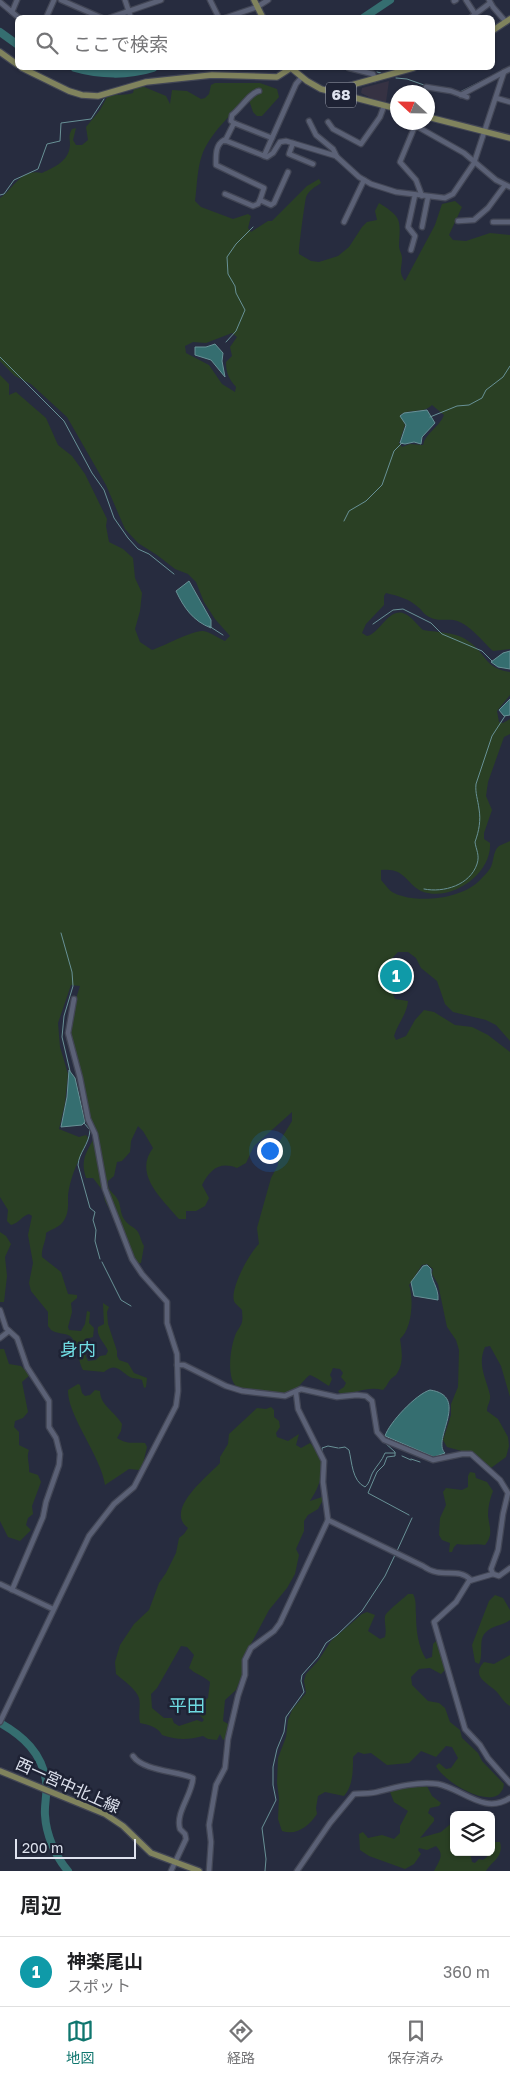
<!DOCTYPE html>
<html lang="ja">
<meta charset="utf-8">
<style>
body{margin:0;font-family:"Golos Text","Noto Sans JP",sans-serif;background:#f6f6f6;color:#202124}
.controls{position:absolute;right:15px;bottom:15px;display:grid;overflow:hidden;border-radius:8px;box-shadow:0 1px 4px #0004}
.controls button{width:45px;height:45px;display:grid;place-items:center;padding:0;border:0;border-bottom:1px solid #e0e0e0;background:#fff;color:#202124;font:25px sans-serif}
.compass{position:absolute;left:390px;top:85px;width:45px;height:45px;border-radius:50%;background:#fff;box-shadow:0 1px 4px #0004;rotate:292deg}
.scale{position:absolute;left:15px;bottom:12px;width:121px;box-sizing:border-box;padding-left:5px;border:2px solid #dfe3ef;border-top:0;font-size:14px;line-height:18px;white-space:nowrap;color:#dfe3ef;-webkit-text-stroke:4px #1e2234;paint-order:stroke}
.you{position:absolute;left:269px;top:1150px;width:18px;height:18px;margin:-12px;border:4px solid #fff;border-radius:50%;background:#1a73e8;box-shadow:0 0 0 8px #1a73e833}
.badge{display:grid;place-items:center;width:32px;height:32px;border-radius:50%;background:#0f766e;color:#fff;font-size:16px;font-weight:700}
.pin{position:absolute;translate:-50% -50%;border:2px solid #fff;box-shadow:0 1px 5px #0006}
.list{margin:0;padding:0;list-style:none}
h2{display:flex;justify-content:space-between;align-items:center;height:65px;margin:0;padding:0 20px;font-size:21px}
h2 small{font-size:16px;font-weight:400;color:#757577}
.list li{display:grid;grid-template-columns:32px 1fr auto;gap:15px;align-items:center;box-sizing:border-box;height:70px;padding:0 20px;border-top:1px solid #e0e0e0}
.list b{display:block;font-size:19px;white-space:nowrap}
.list p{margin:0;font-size:16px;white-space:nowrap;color:#757577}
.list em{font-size:16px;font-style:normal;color:#757577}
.icon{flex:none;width:28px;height:28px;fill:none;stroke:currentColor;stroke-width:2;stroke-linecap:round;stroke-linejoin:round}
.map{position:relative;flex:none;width:510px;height:1871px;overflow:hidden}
.search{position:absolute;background:#fff;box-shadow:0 1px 4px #0004;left:15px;right:15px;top:15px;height:55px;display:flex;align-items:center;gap:12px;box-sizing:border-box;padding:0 18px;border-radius:8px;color:#757577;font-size:19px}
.sheet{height:135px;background:#fff}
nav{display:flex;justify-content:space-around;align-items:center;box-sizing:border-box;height:70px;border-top:1px solid #e0e0e0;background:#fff;font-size:14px;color:#757577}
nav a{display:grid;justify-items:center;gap:2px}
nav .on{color:#0f766e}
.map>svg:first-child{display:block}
.commercial{fill:#363243}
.green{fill:#2a4024;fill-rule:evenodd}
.water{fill:#356e70;stroke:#689196}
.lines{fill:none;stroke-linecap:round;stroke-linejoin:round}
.stream{stroke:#689196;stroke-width:1}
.river{stroke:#356e70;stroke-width:8}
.minor-casing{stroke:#424655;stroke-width:7}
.major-casing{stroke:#424655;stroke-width:8}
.minor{stroke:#5b6176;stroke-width:4.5}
.major{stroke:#80835d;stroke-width:5.5}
.labels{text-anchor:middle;stroke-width:5;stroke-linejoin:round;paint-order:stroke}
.shield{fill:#1e2234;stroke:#a5a9b7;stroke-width:1}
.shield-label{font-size:15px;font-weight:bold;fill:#dfe3ef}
.street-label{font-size:16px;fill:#dfe3ef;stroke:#1e2234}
.neighbourhood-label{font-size:18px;fill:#6fdbe2;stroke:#1e2234}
</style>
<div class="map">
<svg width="510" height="1871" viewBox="0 0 510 1871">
<rect width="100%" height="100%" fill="#272c3f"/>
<path class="commercial" d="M389,81L386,102L371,98L361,93L362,88Z"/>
<g class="green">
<path d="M215,83H260L277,89L279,97L262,116H257L253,112L249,100H246C231,114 209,135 202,155C197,169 197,187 195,201L201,207L233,219L248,214L251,216L248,228L251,232L268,221H272L307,186L319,179L321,183C315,187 309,190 306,197C305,201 298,251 299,254L311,261L319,262L338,256L349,247L362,227L367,222L377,220L375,211L379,203C403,218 400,220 399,246C399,250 402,254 402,258C402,267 398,273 405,281L435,225L442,204L455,201L462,207L449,235L453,240L466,241L490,233L510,235V649L493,651C482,641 468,622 453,620C443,619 436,622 426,615C423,613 421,609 418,607C409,599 399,596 386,593L384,596V605L366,624L362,633L367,636C380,634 389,606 405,614C412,617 417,625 423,630C440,633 456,631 471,643C488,657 485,668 510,672V695L497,711L499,722L503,723L510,719V734L504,737L488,782L486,796L492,810L484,833V839L490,843C492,872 456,899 428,893C406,889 409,867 381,870V880C385,884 389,891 394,893C416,904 460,899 478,882C482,878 488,872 491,867C494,860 493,851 499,846C502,844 507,843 510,841V1041L496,1025L486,1020L453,1012L445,1004L437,981L421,968L416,958L408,952H398L383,967L382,975L390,987L395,999L408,1001C407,1014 398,1023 394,1036L396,1040L406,1036L415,1020L424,1010L434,1012L455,1025L472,1027L488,1035L510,1052V1397L501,1366L490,1346L485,1347C477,1365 486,1378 490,1395C491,1401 487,1405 487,1411L498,1419L508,1437L509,1446L506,1457L491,1468L476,1455L447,1447L443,1440L451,1415V1404L458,1387L459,1350L456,1340L447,1327L438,1284L432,1274L433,1269L427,1264L422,1265L409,1285C414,1299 412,1329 400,1339C402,1352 404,1364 396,1375C394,1377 391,1378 390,1380C387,1384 387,1386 383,1390C368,1386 356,1393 341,1395L338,1391L344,1387L346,1383L341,1377L343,1373L340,1369L333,1368L330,1375L332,1379L329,1386C322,1382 318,1378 310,1375C304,1379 301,1385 296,1389C281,1399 254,1390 238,1388C226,1380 230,1349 235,1336C236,1331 241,1327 242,1322C243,1318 242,1313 242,1310C240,1307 235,1304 234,1301C230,1288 250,1252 259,1244L257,1228L271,1178L278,1165V1144L292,1121V1112L254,1146L246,1163L237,1168C219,1161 210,1170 202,1185L209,1198L205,1206L196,1211H186V1219H179C162,1199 133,1174 153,1148L143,1131L138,1126L131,1141L130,1152L122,1161L117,1162L114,1176L108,1181C107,1192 114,1192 118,1200C121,1206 120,1213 124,1219C127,1225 135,1227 138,1232C141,1237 141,1242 144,1246L141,1263H137L105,1201L103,1191L93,1178H86C79,1157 89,1150 97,1132L89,1116L70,1030L73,1008L80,986L71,985L58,1023L60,1047L68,1074L65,1103L59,1129L79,1137L86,1135L88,1138C83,1151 77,1162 73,1174C71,1180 68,1191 68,1197C68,1206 69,1215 62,1223C58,1228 51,1229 46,1233C46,1242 41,1248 42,1257L61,1272L68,1294L77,1295V1298L71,1303L72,1312L68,1327L69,1330L81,1331L85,1324L87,1311L90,1312L89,1323L94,1328L93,1337L86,1339L84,1342L86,1357L88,1361L96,1360L100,1356L106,1355L108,1351C105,1343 96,1337 98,1327L104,1324L103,1303L109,1307L107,1312L108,1324L117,1351V1356L119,1360L128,1363L134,1373L147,1378L146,1387L144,1388L142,1380C138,1378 133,1379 130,1377C120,1371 116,1362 104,1372L83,1370C78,1362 78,1342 70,1336C65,1333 57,1334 51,1330L48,1326V1312L31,1291L29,1283L33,1263L28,1235L32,1216L29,1214C22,1216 19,1223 11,1225L7,1221L8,1210L0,1197V375L9,384V395L16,392L46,418L58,445L72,456L85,474L107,519L106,526L109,542L123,549L133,558L135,578L142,593L140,611L135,629L140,642L152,650C164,646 193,630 203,631C210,632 218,638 225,641L230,636L215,619L204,602L196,582L188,574L175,569L157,555L138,543L125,529L106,485L67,417L31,384L15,376L0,361V198C13,190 20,168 42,173C55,167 69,161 70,145C70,138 68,136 72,129L76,128L73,140L76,145H82L88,140L86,127L100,110L107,97C118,93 126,96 133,93L134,89L142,86L166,96L170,104L172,90L187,91L201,99L205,98L209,94L211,85ZM232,333L237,337L230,347L232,356L226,362C226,373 229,379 236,387L235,392L222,384L209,365L186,353L185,346L193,342L206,343ZM432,405L444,415C439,428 426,432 423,445L410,444L402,447L399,443L405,425L400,415C410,408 423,414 432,405Z"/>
<path d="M0,1232L6,1236L11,1244L5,1257L7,1276L4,1302H0Z"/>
<path d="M0,1349H4L9,1364L21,1366L30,1375L22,1382L28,1412L23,1418L15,1421L14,1427L19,1432V1445L29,1450C26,1458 30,1464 29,1472L38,1475L41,1482L32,1506L33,1514L28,1518L26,1525L31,1530L20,1541L8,1537L0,1521Z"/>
<path d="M78,1384L80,1385L82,1393L85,1396L90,1395L95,1390L100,1391C100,1405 115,1412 122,1424L121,1431L117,1438C128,1445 134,1442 145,1443L147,1447L142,1468L139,1470L129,1469L105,1485C101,1456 67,1415 68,1390Z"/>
<path d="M271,1407L274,1410V1417L279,1421L280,1427L276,1433L277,1437L288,1441L299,1434L296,1445L301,1448L310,1443C329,1460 322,1483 310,1501L325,1496L318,1509L308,1515L304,1521V1531L296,1549L299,1555L295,1574L287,1588L269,1610L245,1655L244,1671L236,1690L225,1700L223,1721L230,1725L227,1738L223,1740L220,1734L217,1740L208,1739L203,1736C188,1740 177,1740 162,1735C158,1727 149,1725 140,1723C138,1714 141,1706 139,1698C137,1690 123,1680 116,1674L115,1662L120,1645L134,1624L149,1610L159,1583L166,1573L176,1553L179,1538L184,1534L188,1528C164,1510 207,1477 220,1463V1457L228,1444L229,1434L257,1408L266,1409ZM181,1646L187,1647L194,1655L189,1668C195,1674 204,1676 210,1682L208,1698L196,1707L195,1710L204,1720L202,1722L197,1720L179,1726L174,1723L172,1718H164L152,1708L151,1694L157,1688Z"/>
<path d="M470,1472L475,1473L476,1478L487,1482L493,1491C490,1499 488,1506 488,1515C489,1527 494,1534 485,1545C475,1543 468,1546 457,1544L454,1547L452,1552H449L450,1543L442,1540L439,1535L440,1518L446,1505L443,1492L446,1488L462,1490L468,1487V1476Z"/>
<path d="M408,1594H413C417,1602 415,1607 416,1615C416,1629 418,1647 426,1659L432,1657L433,1644L437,1640L445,1670L441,1674L430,1668L419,1669L411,1677L412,1685L428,1701L439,1703L445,1708L450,1722L460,1730L462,1738L478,1753L482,1761L504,1784L503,1789C501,1791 500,1794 498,1795C482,1805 443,1780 436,1766L439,1763L446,1769L451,1768L458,1758L452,1747L446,1746L436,1757L421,1751L409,1763L387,1765L371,1753L364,1754L358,1752L353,1757C353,1771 353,1786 344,1796L325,1792L318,1796L316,1808L317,1814C309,1826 297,1836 282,1831L278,1819L279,1798L277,1783L278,1758L286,1737L288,1720L292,1710L306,1693L304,1681L306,1674L318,1661L331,1641L362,1614L367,1612L375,1615L368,1631L380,1639L385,1637C387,1629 384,1623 385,1616C387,1611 403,1599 408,1594Z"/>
<path d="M495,1595L503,1598L510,1610V1620C502,1626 492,1625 485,1633C478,1641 484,1654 479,1664L475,1662L472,1645L489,1601Z"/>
<path d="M510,1655V1706C503,1702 501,1696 496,1691C486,1682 471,1676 484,1662L494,1664Z"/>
<path d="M427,1786L432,1796L441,1803L439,1806L430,1808L428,1813L434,1818V1821L420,1838L441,1832L454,1821V1852H470L472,1862L475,1863L479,1859L483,1860L487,1857L488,1852H491L492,1842H500C504,1857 492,1861 486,1871H434C439,1861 445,1855 436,1846L427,1850L419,1848L418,1850L421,1854L414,1864L405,1869L369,1856L360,1850L359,1834L363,1832L368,1838L382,1835L394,1839L400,1833V1826L408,1811L394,1802L390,1792L393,1789Z"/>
</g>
<g class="water">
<path d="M215,344L223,353L222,361L225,377L211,360L195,355V347H206Z"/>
<path d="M427,410L435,423L422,437L421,444L414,442L405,444L400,443L406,425L400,416L404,413Z"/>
<path d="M189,581L211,620V628C193,621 184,608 176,591Z"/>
<path d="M510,651V669L498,667L491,662L503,653Z"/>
<path d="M510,699V715L504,716L499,710Z"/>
<path d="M69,1070L75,1078L85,1122L82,1125L61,1127L67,1097Z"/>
<path d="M427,1265L431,1269C430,1280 439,1287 438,1300L414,1296L411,1282L423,1266Z"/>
<path d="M430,1390C471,1396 431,1440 445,1453L434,1457L385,1436C389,1423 416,1394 430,1390Z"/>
</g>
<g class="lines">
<g class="stream">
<path d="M377,72L381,73"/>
<path d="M396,78L407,79L424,85"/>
<path d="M460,92L492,76"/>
<path d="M0,195L4,194L14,180L38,169L47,144L60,141L61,123L91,119L104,99"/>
<path d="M226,342L236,331L245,310L236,293L235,286L228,274L227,257L236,244L253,227"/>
<path d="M0,357L64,421L92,473L104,490L114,518L128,538L138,549L149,554L174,574"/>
<path d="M430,417L457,406L469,405L482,398L486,390L503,377L510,366"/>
<path d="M344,521L349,511L366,501L382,485L394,451L402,443"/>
<path d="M373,624L393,610L403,609L431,623L442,634L482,651L492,661"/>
<path d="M209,626L223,635"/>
<path d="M424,889C444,893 470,885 477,864C480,855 476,850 475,842C479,831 481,820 479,809C478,800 475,793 476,784L492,736L505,716"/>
<path d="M61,933L72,972L73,986L64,1016L62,1037L70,1071"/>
<path d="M84,1123L90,1130C89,1145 79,1152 78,1165L90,1208L95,1212L93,1220L96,1230L95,1241L100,1259"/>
<path d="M102,1262L121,1300L131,1306"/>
<path d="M383,1441L395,1452V1456L387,1457L384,1465L377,1472L368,1493L409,1515"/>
<path d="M339,1448L345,1447L349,1450C352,1462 352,1481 365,1487C370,1483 370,1477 373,1472C377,1465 382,1461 385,1453H395"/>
<path d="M322,1451V1448L328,1446L338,1448"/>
<path d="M402,1456L411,1460"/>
<path d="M411,1459L420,1462"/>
<path d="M397,1551L412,1518"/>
<path d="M265,1871L266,1859L262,1828L276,1800L273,1785V1767L277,1749L284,1732L286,1717L304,1692L301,1681L302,1675L318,1657L326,1643L337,1635L362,1611L385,1576L395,1555"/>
</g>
<g class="river">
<path d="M363,18L390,0"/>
<path d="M0,32L18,45"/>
<path d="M75,68C99,75 128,76 153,68"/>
<path d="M0,1723C23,1736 42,1753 46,1781C48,1792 44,1804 45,1815C46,1834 55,1856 68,1871"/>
</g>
<g class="minor-casing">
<g id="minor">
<path d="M61,0L102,18"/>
<path d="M125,0L131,18"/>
<path d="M210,0L219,18"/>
<path d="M466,0L475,14"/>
<path d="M489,0L493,7L506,22"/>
<path d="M454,1L456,0"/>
<path d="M0,2L19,18"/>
<path d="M12,12L17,0"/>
<path d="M46,18L54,0"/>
<path d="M109,18L161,0"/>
<path d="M225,18L257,7L268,0"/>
<path d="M470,18L490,3"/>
<path d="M349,68L373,74L375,79"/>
<path d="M426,87L451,91L467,97"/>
<path d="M461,95L504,72"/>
<path d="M496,98L510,102"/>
<path d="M309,121L316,135L333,149L337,157"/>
<path d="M328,122L333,129L361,144L380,117L384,106"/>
<path d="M409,122L464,153L496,180L510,187"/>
<path d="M234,123L231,121L232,115C240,109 251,92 259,91"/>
<path d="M415,126L400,162L416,180L422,196"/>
<path d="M225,141L234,123L272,138"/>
<path d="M293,143L289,154L313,164"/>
<path d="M264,156L296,84L302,77"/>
<path d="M288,172L274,203L271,205L260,200L264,188L216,165C216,156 215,145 224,140L267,157L273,153L280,142L286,141L336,156L359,177L371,184L396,192L445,198L453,194L474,163L504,72L510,69"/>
<path d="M225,194L253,206L258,204L260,200"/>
<path d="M458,221L474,220L488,208L505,185"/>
<path d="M344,222L364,180"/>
<path d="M493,222H510"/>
<path d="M422,227L428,197"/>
<path d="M411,250L415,236L408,227L415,195"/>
<path d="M0,1310L6,1328L17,1338L27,1367L49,1401V1427L56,1438L60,1454L59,1465L46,1502L43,1517L12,1590"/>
<path d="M0,1338L9,1331"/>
<path d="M177,1365H184L226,1386L242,1391L285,1396L301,1389L337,1397L357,1395L366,1396L372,1401L377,1432L384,1440L433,1460L462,1454H471L500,1480L508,1493L503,1514L498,1550L491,1569L493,1574"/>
<path d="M328,1520L423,1566C442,1580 457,1566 471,1580"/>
<path d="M510,1568L499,1576L493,1574L469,1581L456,1602L434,1622L465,1729L480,1745L488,1758L510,1783"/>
<path d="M0,1584L53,1609"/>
<path d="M0,1722L89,1536L114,1504L134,1487L176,1406L178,1391L177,1354L167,1323V1302L142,1274L132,1259L105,1189L95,1134L88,1119L80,1078L68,1033L74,999"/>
<path d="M133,1756C143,1771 177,1771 193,1778C192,1795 175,1813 180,1829L185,1834L186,1839L171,1871"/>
<path d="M209,1871L211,1842L209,1825L216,1785L225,1768L228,1739L238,1696L245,1675V1660L251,1648L274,1631L280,1623L328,1520L323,1482L324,1461L298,1409L296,1393"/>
<path d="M297,1871L330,1823L354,1794C362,1793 370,1794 377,1792C396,1787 418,1781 438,1784C463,1789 484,1815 510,1798"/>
</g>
</g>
<g class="major-casing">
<g id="major">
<path d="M254,0L263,18"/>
<path d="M492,31L510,19"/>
<path d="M0,52L18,65"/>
<path d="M22,68L69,91L82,95L98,96L146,82L212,75L277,77L291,68L307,81L321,89L398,109"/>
<path d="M330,91L413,68"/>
<path d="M428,117L510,138"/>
<path d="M0,1771L105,1814L123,1826L151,1853L199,1871"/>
</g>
</g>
<use href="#minor" class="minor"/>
<use href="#major" class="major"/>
</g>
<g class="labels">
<rect class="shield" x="326" y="82.5" width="30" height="25" rx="4"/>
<g class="shield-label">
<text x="341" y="100">68</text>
</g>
<g class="street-label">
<text transform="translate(68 1785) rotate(24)" y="6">西一宮中北上線</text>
</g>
<g class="neighbourhood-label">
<text x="78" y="1356">身内</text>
<text x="187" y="1712">平田</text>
</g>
</g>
</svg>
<div class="controls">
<button><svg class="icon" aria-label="layers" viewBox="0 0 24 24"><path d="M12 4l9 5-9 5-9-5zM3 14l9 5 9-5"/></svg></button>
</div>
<svg class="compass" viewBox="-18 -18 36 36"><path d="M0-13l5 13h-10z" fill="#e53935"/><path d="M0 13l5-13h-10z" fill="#757577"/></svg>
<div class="scale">200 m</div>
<div class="you"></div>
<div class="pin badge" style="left:396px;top:976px;background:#0f9aa8">1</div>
<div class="search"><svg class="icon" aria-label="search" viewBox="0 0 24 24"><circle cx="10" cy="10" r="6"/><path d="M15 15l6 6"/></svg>ここで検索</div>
</div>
<section class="sheet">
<h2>周辺<small></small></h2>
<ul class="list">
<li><span class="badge" style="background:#0f9aa8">1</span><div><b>神楽尾山</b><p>スポット</p></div><em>360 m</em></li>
</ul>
</section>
<nav>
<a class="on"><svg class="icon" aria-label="map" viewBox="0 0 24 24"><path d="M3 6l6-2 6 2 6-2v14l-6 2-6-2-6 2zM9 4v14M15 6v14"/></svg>地図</a>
<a><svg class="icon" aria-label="directions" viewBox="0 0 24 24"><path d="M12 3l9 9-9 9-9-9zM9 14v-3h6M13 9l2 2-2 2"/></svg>経路</a>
<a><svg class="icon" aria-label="saved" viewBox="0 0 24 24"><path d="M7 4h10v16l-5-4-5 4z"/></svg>保存済み</a>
</nav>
